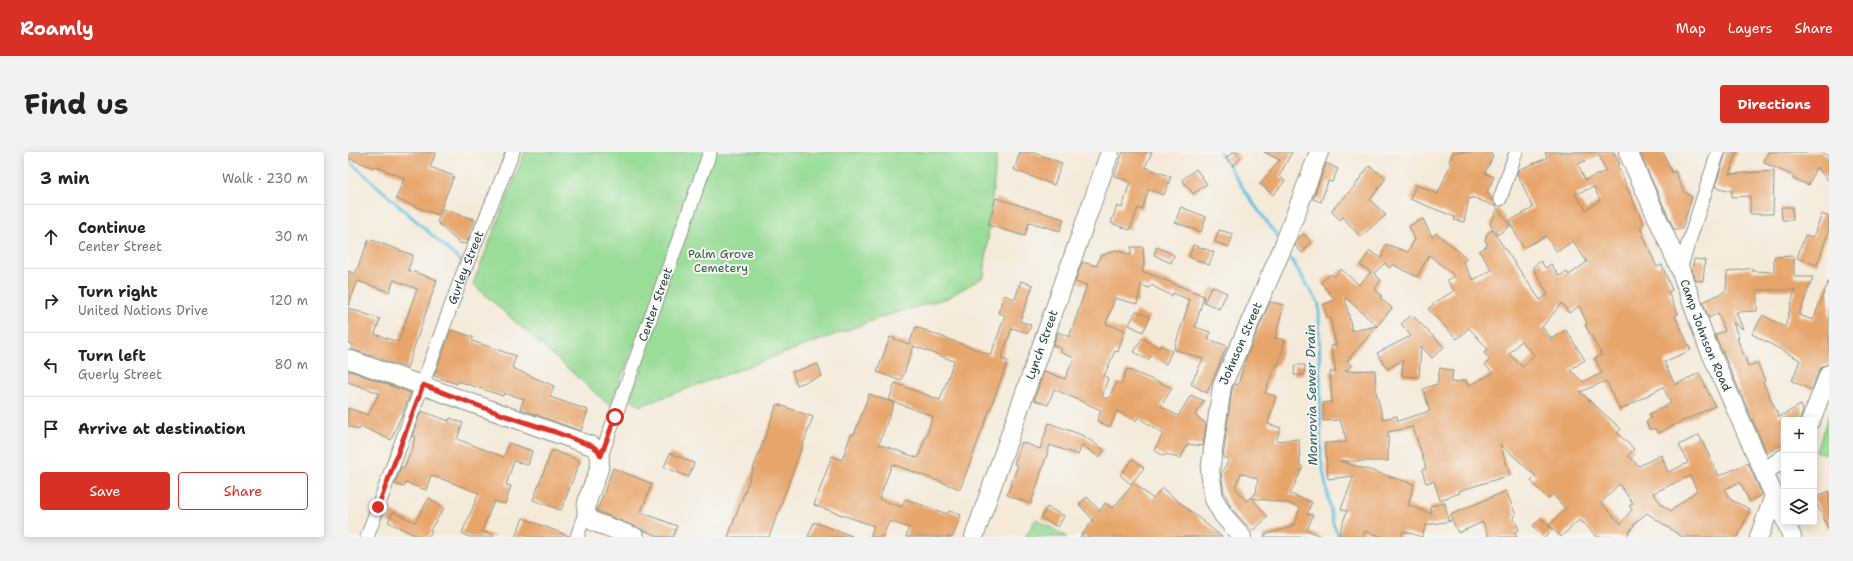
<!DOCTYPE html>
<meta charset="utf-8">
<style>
body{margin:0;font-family:"Shantell Sans",sans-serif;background:#f2f2f2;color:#222}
.controls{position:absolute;right:12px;bottom:12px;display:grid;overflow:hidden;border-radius:4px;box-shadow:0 2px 10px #0003}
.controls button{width:36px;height:36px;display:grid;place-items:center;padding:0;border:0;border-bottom:1px solid #e0e0e0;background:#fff;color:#222;font:20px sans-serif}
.stop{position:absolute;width:12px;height:12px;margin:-9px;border:3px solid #d93025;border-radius:50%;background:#fff}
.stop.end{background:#d93025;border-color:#fff;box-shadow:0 1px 4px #0008}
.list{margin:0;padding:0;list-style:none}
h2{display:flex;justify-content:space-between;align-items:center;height:52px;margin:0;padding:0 16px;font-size:17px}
h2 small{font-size:13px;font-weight:400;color:#767676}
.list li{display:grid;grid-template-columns:26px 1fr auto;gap:12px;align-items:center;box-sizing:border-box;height:64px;padding:0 16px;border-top:1px solid #e0e0e0}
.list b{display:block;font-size:15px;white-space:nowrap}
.list p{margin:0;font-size:13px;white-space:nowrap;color:#767676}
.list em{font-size:13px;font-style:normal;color:#767676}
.actions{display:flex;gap:8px;padding:12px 16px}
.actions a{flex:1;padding:9px 0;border:1px solid #d93025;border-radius:4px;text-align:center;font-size:14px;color:#d93025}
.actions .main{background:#d93025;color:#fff}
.icon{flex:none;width:22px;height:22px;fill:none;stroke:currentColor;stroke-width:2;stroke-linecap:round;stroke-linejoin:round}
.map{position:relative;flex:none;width:1481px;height:385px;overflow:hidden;border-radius:4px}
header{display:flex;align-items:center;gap:24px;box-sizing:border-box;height:56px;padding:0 20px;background:#d93025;color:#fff}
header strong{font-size:19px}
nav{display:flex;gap:22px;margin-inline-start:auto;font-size:14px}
.intro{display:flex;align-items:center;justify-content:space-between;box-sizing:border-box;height:96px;padding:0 24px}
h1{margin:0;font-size:28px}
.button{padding:10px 18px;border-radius:4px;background:#d93025;color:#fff;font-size:14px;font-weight:700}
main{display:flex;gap:24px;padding:0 24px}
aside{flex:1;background:#fff;border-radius:4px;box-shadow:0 2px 10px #0003}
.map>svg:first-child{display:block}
.green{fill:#99dd96;stroke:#5c8d65}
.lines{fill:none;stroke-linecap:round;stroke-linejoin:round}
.stream{stroke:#62c1e1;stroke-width:3}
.building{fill:#e8a56a;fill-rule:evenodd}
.street-casing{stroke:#8a9486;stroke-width:15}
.secondary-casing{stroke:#8a9486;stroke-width:20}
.street{stroke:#fff;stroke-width:13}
.secondary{stroke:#fff;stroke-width:18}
.route{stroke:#d93025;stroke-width:5}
.labels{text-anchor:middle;stroke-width:4;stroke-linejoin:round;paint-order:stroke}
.park-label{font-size:12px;fill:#375d48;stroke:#f6f6f2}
.street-label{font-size:12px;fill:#1f3d34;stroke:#f6f6f2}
.water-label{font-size:13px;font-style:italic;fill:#305e5f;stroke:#f6f6f2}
</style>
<header>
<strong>Roamly</strong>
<nav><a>Map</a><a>Layers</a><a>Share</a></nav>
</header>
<div class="intro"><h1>Find us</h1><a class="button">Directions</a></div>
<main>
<aside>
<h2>3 min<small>Walk · 230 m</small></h2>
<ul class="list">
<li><svg class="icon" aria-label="ahead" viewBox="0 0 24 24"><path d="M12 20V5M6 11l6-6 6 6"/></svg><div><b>Continue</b><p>Center Street</p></div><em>30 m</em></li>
<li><svg class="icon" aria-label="right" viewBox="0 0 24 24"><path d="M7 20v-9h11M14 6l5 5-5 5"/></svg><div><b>Turn right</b><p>United Nations Drive</p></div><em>120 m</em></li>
<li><svg class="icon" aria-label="left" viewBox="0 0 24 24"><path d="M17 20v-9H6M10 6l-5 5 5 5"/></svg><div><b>Turn left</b><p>Guerly Street</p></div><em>80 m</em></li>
<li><svg class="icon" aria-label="arrive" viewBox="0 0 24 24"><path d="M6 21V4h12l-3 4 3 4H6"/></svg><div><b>Arrive at destination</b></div></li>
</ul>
<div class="actions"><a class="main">Save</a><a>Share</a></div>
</aside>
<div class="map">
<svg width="1481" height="385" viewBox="0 0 1481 385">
<rect width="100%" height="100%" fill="#f6f6f2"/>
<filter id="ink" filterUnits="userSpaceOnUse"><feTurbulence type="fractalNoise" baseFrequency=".025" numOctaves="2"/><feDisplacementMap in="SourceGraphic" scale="8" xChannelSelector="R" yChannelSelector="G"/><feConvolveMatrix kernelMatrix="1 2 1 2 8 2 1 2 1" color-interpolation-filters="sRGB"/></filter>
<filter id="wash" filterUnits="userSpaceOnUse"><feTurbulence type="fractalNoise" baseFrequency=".012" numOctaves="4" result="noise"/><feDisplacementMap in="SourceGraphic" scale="16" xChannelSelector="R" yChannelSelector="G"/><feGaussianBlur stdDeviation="0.9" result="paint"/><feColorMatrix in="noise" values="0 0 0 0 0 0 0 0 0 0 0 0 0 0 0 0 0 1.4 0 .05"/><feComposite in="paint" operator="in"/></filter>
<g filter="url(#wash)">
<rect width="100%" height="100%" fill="#f5ead9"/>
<g class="green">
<path d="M177,0H649L636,125L599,146L540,163L292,254L282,246L295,213L297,186L290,183L262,254L125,132Z"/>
<path d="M1481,263V303L1468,299Z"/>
<path d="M688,367L719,385H677Z"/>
</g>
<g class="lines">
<g class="stream">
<path d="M872,0L902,47L930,85"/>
<path d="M0,8L115,111"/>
<path d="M943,107L971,152L973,307L985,371L991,385"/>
</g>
</g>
<g id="blocks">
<g class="building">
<path d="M0,0H88L82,15L106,24L90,63L48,47L56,26L27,14L26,16L0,6Z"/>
<path d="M672,0H684L714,11L706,33L666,18Z"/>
<path d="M775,0H804L797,15L823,25L816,43L801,37L794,58L790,56L782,78L763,71L769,54L774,56L782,30L766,24Z"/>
<path d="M885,0H888L893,6L885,14L878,6Z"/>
<path d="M916,0H944L931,24L937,29L925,43L912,32L932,8Z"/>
<path d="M1105,0H1144L1142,3L1145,4L1137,21L1146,25L1139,40L1149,55L1124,45V47L1121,46L1116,70L1106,68L1107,65L1062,47L1068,33L1090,42L1103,11L1101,10Z"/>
<path d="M1197,0H1266L1272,12L1269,13L1296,73L1292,75L1300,95L1309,115L1314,113L1324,138L1320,140L1330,162L1327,164L1343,198L1316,210L1327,233L1351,221L1367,254L1310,281L1308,277H1301L1298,270L1303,266L1301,262L1323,251L1315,235L1272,258L1258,229L1232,240L1273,277L1269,281L1286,297L1280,304L1291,314L1313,303L1320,320L1340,311L1331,293L1351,283L1371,324L1400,311L1414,343L1401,349L1392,330L1377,337L1383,348L1402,357L1390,385H1334L1299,361L1288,370L1278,385H1249L1235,370L1233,371L1231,368L1213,385L1201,373L1218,357L1204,342L1200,347L1183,329L1188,324L1152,292L1162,323L1111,339L1112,341L1092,348L1086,329L1078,331L1074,318L1078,316L1065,275L1040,280V309H992L1066,332L1060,353L1084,362L1082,354L1097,351L1100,368L1103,369L1078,373L1074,385L1055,379L1053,385H1035L1017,379L1015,385H1001L991,382L999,359L993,357L1006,324L980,327L977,291L999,290L992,268L975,269V251L984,250L982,220H988L983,194L988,193L982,166L980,167L975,153L987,148L973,130L983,122L986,125L993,117L1011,133L1023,120L1012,113L1022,99L1033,106L1038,92L1060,100L1067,87L1061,74L1075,67L1084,85L1088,81L1119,106L1115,110L1125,128L1144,118L1131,99L1140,93L1137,88L1139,82L1144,78L1192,148L1200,143L1185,115L1193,109L1197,116L1203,112L1211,124L1219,120L1221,123L1239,110L1225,89L1209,100L1198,84L1175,96L1161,69L1185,56L1169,21L1170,18L1199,6ZM1251,3L1258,19L1237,28L1230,12ZM1246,35L1252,48L1238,58L1227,42ZM1081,103L1107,124L1099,128L1106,139L1089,149L1080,157L1109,187L1121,176L1140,197L1136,201L1142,207L1137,213L1145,221L1120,234L1118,228L1103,231L1105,219L1092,216L1089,232L1075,237L1082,259L1050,269L1049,264L1035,267L1028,240L1027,218L997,219L1004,214L999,209L1029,174L1004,179L997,145L1029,174L1044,156L1032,146L1034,144L1027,137L1033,128L1026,121L1037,111L1042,116L1044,112L1069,125ZM1214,151L1221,161L1231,154L1239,171L1237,173L1254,203L1247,206L1254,221L1235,230L1222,218L1237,208L1218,178L1204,187L1194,175ZM1173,189L1186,203L1175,215L1161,202ZM1342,324L1349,338L1323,359L1315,354L1305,341ZM1271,332L1285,351L1281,354L1284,357L1273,372L1253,351Z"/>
<path d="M1291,0H1315L1324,21L1327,19L1336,40L1344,45L1334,77H1326Z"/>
<path d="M1378,0H1389L1381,22L1426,19L1425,62H1402V44L1384,45V39L1367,35Z"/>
<path d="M1420,0H1473L1481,4V29L1468,15L1461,33L1445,27L1446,24L1416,11Z"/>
<path d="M978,11L990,17L984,30L980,29L973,50L965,47Z"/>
<path d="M1021,14L1038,26L1022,48L1038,63L1012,85L995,65L992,68L983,59L1006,35Z"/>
<path d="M848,17L859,32L845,42L834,28Z"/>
<path d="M648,46L716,67L712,79L681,70L677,84L640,73Z"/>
<path d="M833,55L858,65L853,80L827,70Z"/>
<path d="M1433,55H1444L1445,68H1434Z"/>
<path d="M1150,56L1162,74L1149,83L1142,72Z"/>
<path d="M95,57L127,68L118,92L111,91L89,70Z"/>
<path d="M1474,62L1481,65V78L1469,113L1449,106L1457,83L1465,85Z"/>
<path d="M871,78L885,82L881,95L867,90Z"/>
<path d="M955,82L964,90L954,101L947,94L949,88Z"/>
<path d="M21,87L65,103L60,118L89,128L59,216L3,197L5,192L0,191V156L32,167L27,182L50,190L69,137L46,128L41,140L10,129L0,154V119L7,122Z"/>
<path d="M845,93L866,100L861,113L841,105Z"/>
<path d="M783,95H795L796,113L794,118L796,122L797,120L856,144L847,175L862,180L860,187L879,194L859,241L843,232L855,207L826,197L842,148L825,141L824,144L803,133L801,136L793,133L789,152L767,146L758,172L777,178L770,200L767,199L756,224L760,226L754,245L760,247L769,230L773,232L779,217L824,236L813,254L830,264L843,243L856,249L847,263L858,272L855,294L840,292L832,307L819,302L816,304L806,298L815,282L790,265L788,269L769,259L762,275L749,269L753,258L706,237L700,253L686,248L696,219L717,227L726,206L712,200L714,197L705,193L710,180L721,185L729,163L739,133L727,130L734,110L749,114L752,104L768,98L783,103Z"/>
<path d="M809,95L826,103L823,111L806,103Z"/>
<path d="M1446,104V125H1465L1451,163L1465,168L1481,128V212L1475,214L1471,218L1464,238L1444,229L1452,208L1404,182L1415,163L1437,175L1447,138H1409V159L1388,160L1395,177L1385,171L1391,186H1389L1400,214L1409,211L1417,229L1415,230L1431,265L1453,253L1455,259L1452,268H1436V292L1419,301L1367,183L1377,179L1370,161L1361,166L1355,150L1378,139L1379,120L1404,116V119L1426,120V105Z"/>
<path d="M1346,107L1357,108L1355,129L1347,128L1344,120Z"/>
<path d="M673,129L685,133L672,169L683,173L680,181L664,176L653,207L660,209L612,337L544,312L531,347L554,355L557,347L599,362L601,359L613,363L605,385H558L561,376L541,369L535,385H522L526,374L466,353L484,304L494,308L503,282L506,283L521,242L546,251L531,292L570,306L585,264L541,248L547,231L592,248L606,209L566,194L553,229L529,220L542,185L561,192L568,175L643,203L657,163L650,161L656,143L667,147Z"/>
<path d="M864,134L879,141L871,157L856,150Z"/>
<path d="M922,150L936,153L927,186L937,188L930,214L927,213L917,241L928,244L920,272L933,276L928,289L951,287L952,313L955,315L942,342L964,350L959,362L965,363L959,378L975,385H916V383L943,375L944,372L946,373L952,356L940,351L904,346L920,365L904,379L884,357L876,340L873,321L881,308L875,305L884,237L886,232L890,233L898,206ZM893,321L910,327L908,341L898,349L887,335Z"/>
<path d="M788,159L802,165L795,180L781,173Z"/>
<path d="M1064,163L1096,195L1084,206L1073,194L1071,225L1054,224L1055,208L1039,217L1029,201L1063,184L1053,172Z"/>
<path d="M103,178L125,185L124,189L168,204L164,216L206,234L202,245L240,258L233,279L172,257L176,247L156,241L155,244L110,229L109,232L86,224Z"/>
<path d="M794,186L811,196L813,193L824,199L818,212L803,204L800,208L786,200Z"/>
<path d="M470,212L474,224L449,233L444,220Z"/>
<path d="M947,213H957L956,223H946Z"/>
<path d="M0,218L63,241L43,288L12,274L11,278L0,274V256L20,263L31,241L0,230Z"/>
<path d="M429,252L465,265L421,385H380Z"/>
<path d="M73,259L101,269L102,266L115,271L109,287L156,305L161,291L184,299L180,313L166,309L158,333L163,334L157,352L146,349L134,379L148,385H121L114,381L131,341L83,323L78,338L58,331L56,335L47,332L53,315L56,316L66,293L65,292L67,285L64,284Z"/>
<path d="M701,271L736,284L756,298L751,305L734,293L730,303L702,293L683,352L659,343L670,313L666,312L674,290L692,297Z"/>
<path d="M204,298L232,309L213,358L185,348Z"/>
<path d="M322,301L346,311L341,325L316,315Z"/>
<path d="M785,307L796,316L783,332L772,323Z"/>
<path d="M265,316L304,332L293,360L329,374L325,385H312L249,359Z"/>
<path d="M786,331L805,347L814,336L874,385H732L745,368L731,352L739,345L752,359L757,351L765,356Z"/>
<path d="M1158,339L1168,363L1165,364L1171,378L1166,380L1169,385H1141L1135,370L1110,381L1102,363Z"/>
<path d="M1481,339V378L1466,346Z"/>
<path d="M81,346L96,356L82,378L84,379L80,385H71L40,370L45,360L67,370Z"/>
<path d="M699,355L716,364L710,375L693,366Z"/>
<path d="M175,366L221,384V385H167Z"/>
<path d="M1193,366L1205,378L1198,385H1195L1185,374Z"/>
<path d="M466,370L504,384V385H460Z"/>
</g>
</g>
</g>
<g filter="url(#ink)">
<use href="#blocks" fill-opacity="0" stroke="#8a9486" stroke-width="1"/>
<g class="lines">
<g class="street-casing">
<g id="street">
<path d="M1152,47L1168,0"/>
<path d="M1332,117L1370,0"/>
<path id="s1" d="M253,304L362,0"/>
<path id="s2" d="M19,385L115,121L165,0"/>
<path d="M229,385L238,358"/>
</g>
</g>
<g class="secondary-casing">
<g id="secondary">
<path id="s3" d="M1280,0L1332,117L1359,192L1436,366"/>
<path d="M0,207L244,294L250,298C259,320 234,341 239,364L246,370L287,385"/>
<path d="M1463,268L1481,222"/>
<path d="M1416,320L1436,306"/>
<path d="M1438,370L1444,385"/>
<path id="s4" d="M626,385L762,0"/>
<path id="s5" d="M894,385L875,363L866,347L862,319L874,234L935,95L971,0"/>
<path d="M1411,385L1426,344"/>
</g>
</g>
<use href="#street" class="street"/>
<use href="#secondary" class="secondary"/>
</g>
</g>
<g class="lines" filter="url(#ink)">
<path class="route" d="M30,355L75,233L158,264L207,280L244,294L250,298L253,304L267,265"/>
</g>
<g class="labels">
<g class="park-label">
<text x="373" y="106">Palm Grove<tspan x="373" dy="14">Cemetery</tspan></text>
</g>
<g class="street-label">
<text dy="4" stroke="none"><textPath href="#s2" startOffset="287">Gurley Street</textPath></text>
<text dy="4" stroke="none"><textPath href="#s1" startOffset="161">Center Street</textPath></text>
<text dy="4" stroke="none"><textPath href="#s3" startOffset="199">Camp Johnson Road</textPath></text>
<text dy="4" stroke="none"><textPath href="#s5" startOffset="208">Johnson Street</textPath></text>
<text dy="4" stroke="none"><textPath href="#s4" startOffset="204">Lynch Street</textPath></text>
</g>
<g class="water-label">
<text transform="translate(963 243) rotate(-91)" y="5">Monrovia Sewer Drain</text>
</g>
</g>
</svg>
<div class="controls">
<button>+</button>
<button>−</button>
<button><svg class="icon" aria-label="layers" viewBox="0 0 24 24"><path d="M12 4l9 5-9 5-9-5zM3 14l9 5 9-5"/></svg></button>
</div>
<div class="stop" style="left:267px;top:265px"></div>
<div class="stop end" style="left:30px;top:355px"></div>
</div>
</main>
